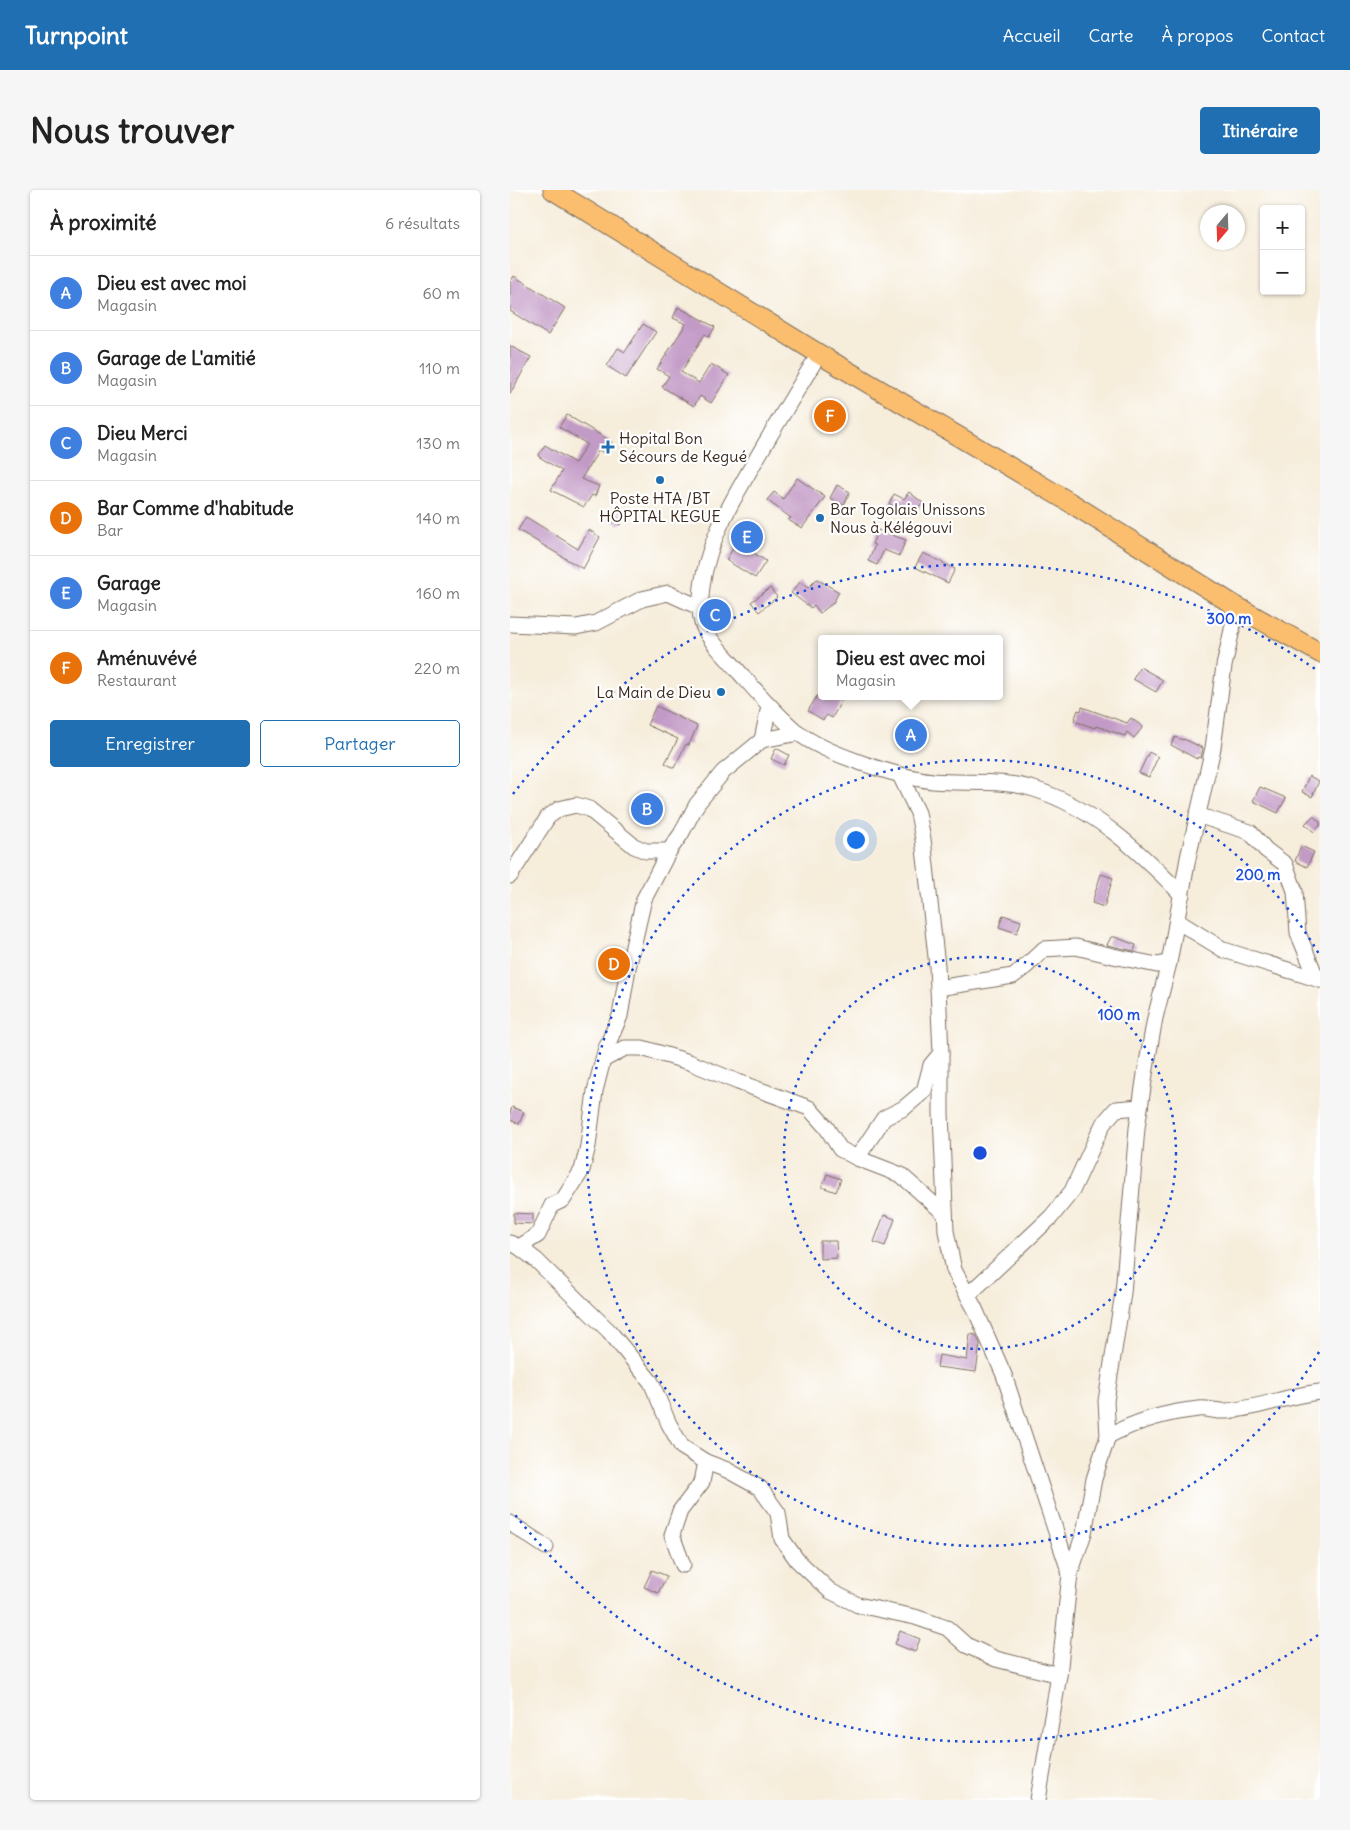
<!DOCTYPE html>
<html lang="fr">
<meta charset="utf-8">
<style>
body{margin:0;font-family:Delius,sans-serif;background:#f6f6f6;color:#222}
.controls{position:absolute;right:15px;top:15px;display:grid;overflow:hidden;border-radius:5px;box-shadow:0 1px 4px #0004}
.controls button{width:45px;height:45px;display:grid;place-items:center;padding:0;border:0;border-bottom:1px solid #e0e0e0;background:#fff;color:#222;font:25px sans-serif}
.compass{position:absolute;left:690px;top:15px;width:45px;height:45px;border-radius:50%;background:#fff;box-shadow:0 1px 4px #0004;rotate:199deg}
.you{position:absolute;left:345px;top:649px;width:18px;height:18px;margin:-12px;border:4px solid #fff;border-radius:50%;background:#1a73e8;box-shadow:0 0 0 8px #1a73e833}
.badge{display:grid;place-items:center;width:32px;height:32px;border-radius:50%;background:#1f6fb2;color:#fff;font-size:16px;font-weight:700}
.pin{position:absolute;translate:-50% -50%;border:2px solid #fff;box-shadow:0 1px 5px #0006}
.popup{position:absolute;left:308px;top:445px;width:185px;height:65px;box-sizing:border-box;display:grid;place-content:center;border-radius:5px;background:#fff;filter:drop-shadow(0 1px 4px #0005);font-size:16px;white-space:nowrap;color:#767676}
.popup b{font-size:19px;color:#222}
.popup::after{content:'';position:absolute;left:50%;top:100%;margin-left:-10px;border:10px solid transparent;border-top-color:#fff}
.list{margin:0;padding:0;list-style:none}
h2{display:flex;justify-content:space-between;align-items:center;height:65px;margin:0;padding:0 20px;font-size:21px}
h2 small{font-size:16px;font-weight:400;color:#767676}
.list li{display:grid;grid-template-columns:32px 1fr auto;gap:15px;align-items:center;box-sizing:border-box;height:75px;padding:0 20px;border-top:1px solid #e0e0e0}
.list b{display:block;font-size:19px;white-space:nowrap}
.list p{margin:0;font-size:16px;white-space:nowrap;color:#767676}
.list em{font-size:16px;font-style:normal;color:#767676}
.actions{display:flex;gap:10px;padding:15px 20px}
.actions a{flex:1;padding:11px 0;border:1px solid #1f6fb2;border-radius:5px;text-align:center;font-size:18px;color:#1f6fb2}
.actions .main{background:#1f6fb2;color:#fff}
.map{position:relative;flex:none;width:810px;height:1610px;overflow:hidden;border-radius:5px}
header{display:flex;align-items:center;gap:30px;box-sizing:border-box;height:70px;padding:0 25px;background:#1f6fb2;color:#fff}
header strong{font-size:24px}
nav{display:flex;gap:28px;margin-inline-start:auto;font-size:18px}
.intro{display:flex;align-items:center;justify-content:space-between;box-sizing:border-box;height:120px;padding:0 30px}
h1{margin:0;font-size:35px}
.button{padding:12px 22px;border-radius:5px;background:#1f6fb2;color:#fff;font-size:18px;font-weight:700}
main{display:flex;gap:30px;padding:0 30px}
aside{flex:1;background:#fff;border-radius:5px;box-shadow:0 1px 4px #0004}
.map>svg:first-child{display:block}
.building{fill:#c29ac6}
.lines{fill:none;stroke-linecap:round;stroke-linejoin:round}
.minor-casing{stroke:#7c6e60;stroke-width:17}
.major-casing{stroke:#7c6e60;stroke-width:21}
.minor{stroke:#fff;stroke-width:15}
.major{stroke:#fbbe6e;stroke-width:19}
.ring{fill:none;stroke:#1d4ed8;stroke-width:2.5;stroke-dasharray:2.5 5}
.poi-dot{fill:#1f6fb2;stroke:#fff;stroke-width:2}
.labels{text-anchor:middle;stroke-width:4.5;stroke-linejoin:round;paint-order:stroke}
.poi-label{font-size:16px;fill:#3b2a1e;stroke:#fff;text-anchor:start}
.centre{fill:#1d4ed8;stroke:#fff;stroke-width:2.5}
.ring-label{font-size:15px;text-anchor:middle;font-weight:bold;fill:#1d4ed8;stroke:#fff;stroke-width:4.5;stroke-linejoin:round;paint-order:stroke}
</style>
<header>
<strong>Turnpoint</strong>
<nav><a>Accueil</a><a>Carte</a><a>À propos</a><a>Contact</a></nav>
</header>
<div class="intro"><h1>Nous trouver</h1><a class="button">Itinéraire</a></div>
<main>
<aside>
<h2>À proximité<small>6 résultats</small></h2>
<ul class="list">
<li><span class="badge" style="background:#3f7fe0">A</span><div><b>Dieu est avec moi</b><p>Magasin</p></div><em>60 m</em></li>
<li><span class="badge" style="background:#3f7fe0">B</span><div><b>Garage de L'amitié</b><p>Magasin</p></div><em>110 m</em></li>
<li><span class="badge" style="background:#3f7fe0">C</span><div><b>Dieu Merci</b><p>Magasin</p></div><em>130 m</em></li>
<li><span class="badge" style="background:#e8710a">D</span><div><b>Bar Comme d'habitude</b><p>Bar</p></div><em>140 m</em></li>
<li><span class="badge" style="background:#3f7fe0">E</span><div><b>Garage</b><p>Magasin</p></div><em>160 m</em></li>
<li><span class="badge" style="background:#e8710a">F</span><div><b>Aménuvévé</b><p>Restaurant</p></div><em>220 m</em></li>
</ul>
<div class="actions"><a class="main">Enregistrer</a><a>Partager</a></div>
</aside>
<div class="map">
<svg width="810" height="1610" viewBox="0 0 810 1610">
<rect width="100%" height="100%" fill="#fff"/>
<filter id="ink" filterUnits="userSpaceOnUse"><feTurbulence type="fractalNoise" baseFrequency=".02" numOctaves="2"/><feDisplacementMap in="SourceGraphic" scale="10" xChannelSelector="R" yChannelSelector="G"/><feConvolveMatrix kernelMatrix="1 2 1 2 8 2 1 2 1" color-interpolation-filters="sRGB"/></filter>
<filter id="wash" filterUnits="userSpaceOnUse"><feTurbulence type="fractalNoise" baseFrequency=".0096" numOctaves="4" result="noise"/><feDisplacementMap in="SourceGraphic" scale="20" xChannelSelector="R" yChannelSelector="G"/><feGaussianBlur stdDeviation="1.12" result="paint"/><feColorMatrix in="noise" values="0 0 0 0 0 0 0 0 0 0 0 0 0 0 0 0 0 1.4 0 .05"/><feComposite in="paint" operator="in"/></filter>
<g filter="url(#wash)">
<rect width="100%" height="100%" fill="#f6eddb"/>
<g id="blocks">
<g class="building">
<path d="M4,86L55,118L38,145L0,121V93Z"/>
<path d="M168,117L205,137L199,147L195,144L171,182L189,193L201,174L219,185L201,213L190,206L184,216L152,197L159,186L147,179L176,134L163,128Z"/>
<path d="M133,134L146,142L116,188L97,176L108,158L115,162Z"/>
<path d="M0,156L21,167L0,204Z"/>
<path d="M57,225L102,252L95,264L89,260L71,289L89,296L85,306L82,305L74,317L41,300L52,281L28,266L35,255L65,273L77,254L49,237Z"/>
<path d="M287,288L315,307L292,338L278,330L281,328L257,310L264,302L273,309Z"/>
<path d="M327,295L340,302L334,315L320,308Z"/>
<path d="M399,302L413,313L403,325L379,314L384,304L394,309Z"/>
<path d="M103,320L115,326L110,335L98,329Z"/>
<path d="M16,327L68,359L79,340L90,347L73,379L8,340Z"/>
<path d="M368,340L396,350L389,366L374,360L367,375L358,371L365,355L362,354Z"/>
<path d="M227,352L256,371L245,388L216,370Z"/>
<path d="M413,363L445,379L438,393L405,377Z"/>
<path d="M307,389L329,402L323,413L310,423L304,415L301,418L281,403L290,392L298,398Z"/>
<path d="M260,398L267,407L249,422L241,412Z"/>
<path d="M630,477L653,490L646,502L623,489Z"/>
<path d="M307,506H334L322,528L317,525L313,530L298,521Z"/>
<path d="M146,516L187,536L179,555L176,554L164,578L155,573L168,549L137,535Z"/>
<path d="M572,517L617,533L621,528L633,537L624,548L617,542L615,546L586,536L585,538L564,531L568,520L571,521Z"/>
<path d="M665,547L673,550L674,549L693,558L691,568L687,567V569L661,555Z"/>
<path d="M266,558L279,565L274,575L261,569Z"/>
<path d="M639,562L648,567L639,587L629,583Z"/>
<path d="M799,586L809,591L802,607L792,602Z"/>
<path d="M750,597L776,608L768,623L743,611Z"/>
<path d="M803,626L810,632V636L804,642L795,634Z"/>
<path d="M791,656L804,662L797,677L785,671Z"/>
<path d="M591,684L603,688L594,717L582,713Z"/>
<path d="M493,725L511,731L507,743L489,737Z"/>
<path d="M601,747H605L626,755L624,761L597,755Z"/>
<path d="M2,917L14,922L9,934L0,930V923Z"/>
<path d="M317,984L331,989L326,1002L312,997Z"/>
<path d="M4,1023L23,1024V1034L4,1033Z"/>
<path d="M374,1025L385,1029L375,1056L364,1052Z"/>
<path d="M310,1051H326L327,1068L310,1069Z"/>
<path d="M460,1144L466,1145L470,1154L466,1182L427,1177L429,1165L457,1170Z"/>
<path d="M142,1380L157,1386L148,1403L134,1397Z"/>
<path d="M390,1441L410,1449L405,1462L385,1454Z"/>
</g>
</g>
</g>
<g filter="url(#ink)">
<use href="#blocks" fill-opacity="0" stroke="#7c6e60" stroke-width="1"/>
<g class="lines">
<g class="minor-casing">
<g id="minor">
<path d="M309,164C287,200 265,236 244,273C220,314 194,358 191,407C190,414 190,426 192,433C199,452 217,467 229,482C248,503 266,524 287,542C315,564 388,587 423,591C456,594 492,589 524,599C584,618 629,661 672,705"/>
<path d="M0,434L66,437L86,433L132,409L158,403L191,418"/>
<path d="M252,550L259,516"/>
<path d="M390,585L408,623L413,649L427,776L431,863V923L436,1041L444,1080L465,1119L494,1185L560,1384"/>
<path d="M687,625L740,642L756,660L775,674L785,701L788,743L804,782L810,790"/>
<path d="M0,686L38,627L49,619L66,615L79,619L124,656L136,661H159L171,644L187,614L213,582L252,550L289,543"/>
<path d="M667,731L714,760L810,790"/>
<path d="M428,798L503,786L515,777L534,759L566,757L603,766L647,775L659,773"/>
<path d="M93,870L115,858H132L179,872L228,892L299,918L316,937L330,959L347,968L391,985L435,1024"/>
<path d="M347,968L374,928L394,918L414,901L421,875L431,863"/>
<path d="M0,1053L9,1057L26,1070L99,1141L141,1192L159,1234L172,1257L196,1272L217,1280L250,1298L268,1323L272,1349L287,1370L320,1401L348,1415L405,1427L437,1438L456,1455L486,1469L549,1485"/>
<path d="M9,1057L28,1045L42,1015L53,1010L72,980L78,956L85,901L96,858L110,826L118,778L134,709L159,661"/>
<path d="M458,1105L541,1027L562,1001L593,934L606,919L630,917"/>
<path d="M598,1246C625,1232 658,1222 689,1219C698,1218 707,1222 716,1221C748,1219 778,1205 810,1202"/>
<path d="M0,1333L36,1357"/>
<path d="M173,1375L162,1345L170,1321L192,1292L196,1272"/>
<path d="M528,1610L549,1485L560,1384L574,1343L584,1289L598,1246L596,1211L613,1103L627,938L635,884L645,828L659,773L678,668L703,558L714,476L723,435L724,415"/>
</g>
</g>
<g class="major-casing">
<path id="major" d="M43,0L309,164L561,313L724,415L810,463"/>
</g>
<use href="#minor" class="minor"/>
<use href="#major" class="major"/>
</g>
</g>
<g class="ring">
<circle cx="470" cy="963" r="196"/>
<path d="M809 1162A393 393 0 1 1 809 764"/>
<path d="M808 1445A589 589 0 0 1 3 1322M3 604A589 589 0 0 1 808 481"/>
</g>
<g class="poi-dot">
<path d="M95.5 249.5h5v5h5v5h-5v5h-5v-5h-5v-5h5z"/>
<circle cx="150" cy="290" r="5"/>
<circle cx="310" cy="328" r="5"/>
<circle cx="211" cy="502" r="5"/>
</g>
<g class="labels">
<g class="poi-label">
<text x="109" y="254">Hopital Bon<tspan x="109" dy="18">Sécours de Kegué</tspan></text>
<text x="150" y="314" text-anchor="middle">Poste HTA /BT<tspan x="150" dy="18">HÔPITAL KEGUE</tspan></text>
<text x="320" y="325">Bar Togolais Unissons<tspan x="320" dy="18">Nous à Kélégouvi</tspan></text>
<text x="201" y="508" text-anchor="end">La Main de Dieu</text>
</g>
</g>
<circle cx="470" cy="963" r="8" class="centre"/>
<g class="ring-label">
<text x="719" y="434">300 m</text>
<text x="748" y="690">200 m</text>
<text x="609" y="830">100 m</text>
</g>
</svg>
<div class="controls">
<button>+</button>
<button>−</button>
</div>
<svg class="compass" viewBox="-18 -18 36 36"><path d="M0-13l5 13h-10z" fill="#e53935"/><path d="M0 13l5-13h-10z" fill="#767676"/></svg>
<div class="you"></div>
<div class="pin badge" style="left:401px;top:545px;background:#3f7fe0">A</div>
<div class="popup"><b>Dieu est avec moi</b>Magasin</div>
<div class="pin badge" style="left:137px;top:619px;background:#3f7fe0">B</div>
<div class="pin badge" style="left:205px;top:425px;background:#3f7fe0">C</div>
<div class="pin badge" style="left:104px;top:774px;background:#e8710a">D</div>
<div class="pin badge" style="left:237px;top:347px;background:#3f7fe0">E</div>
<div class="pin badge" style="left:320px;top:226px;background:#e8710a">F</div>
</div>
</main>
